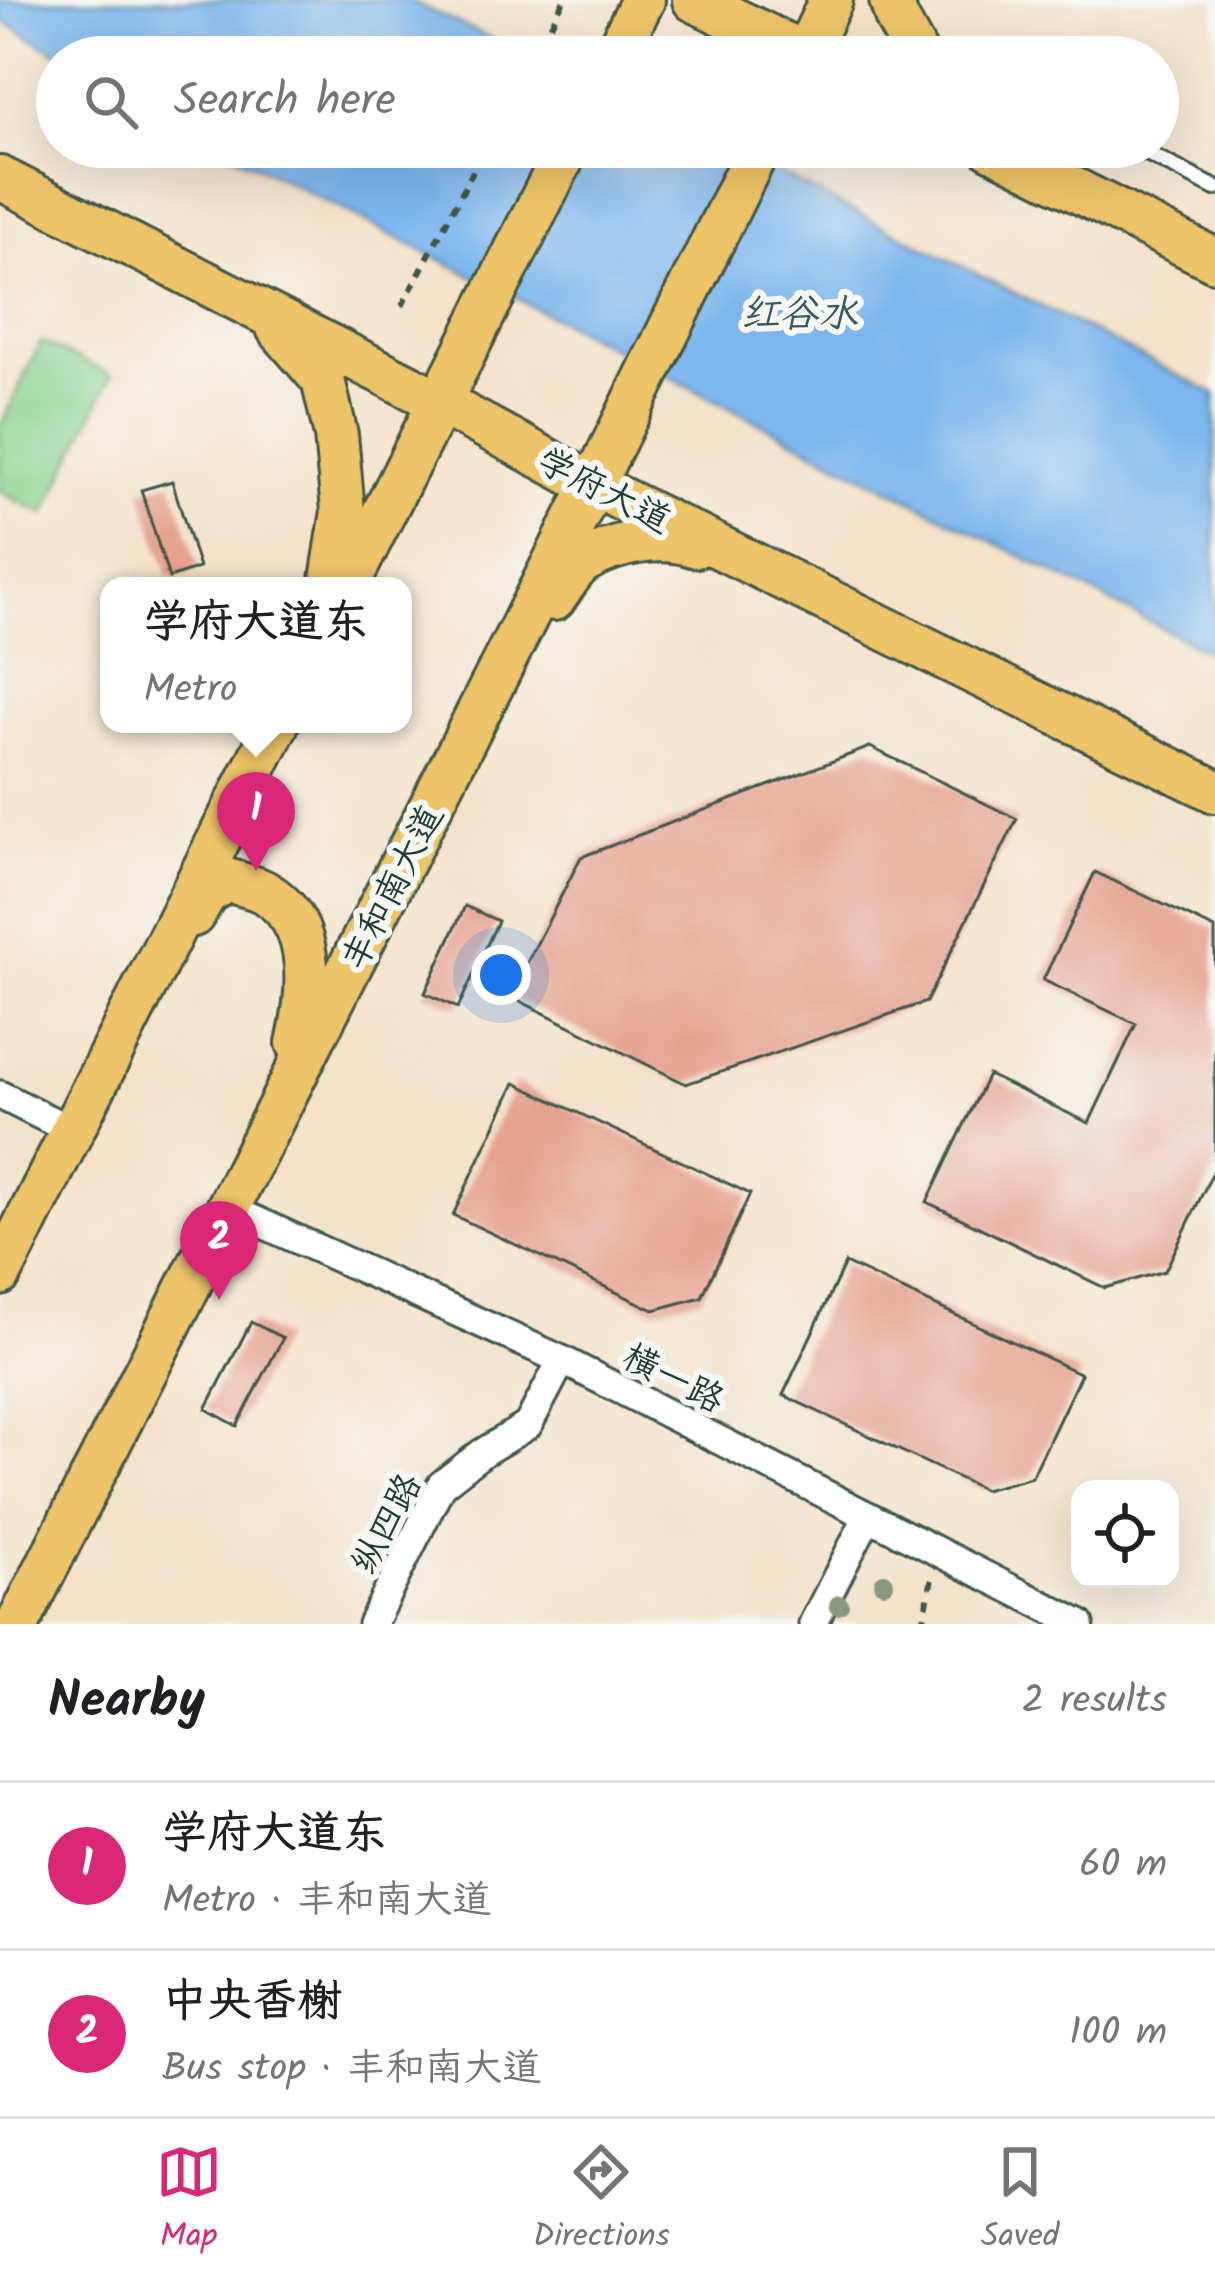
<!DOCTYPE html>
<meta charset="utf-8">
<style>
body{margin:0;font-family:Kalam,"LXGW WenKai TC",sans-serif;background:#f2f2f2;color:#202124}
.controls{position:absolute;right:36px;bottom:36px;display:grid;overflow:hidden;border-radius:24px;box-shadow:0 12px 48px #0002}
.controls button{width:108px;height:108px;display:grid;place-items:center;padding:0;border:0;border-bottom:3px solid #e0e0e0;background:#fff;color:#202124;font:60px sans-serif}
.you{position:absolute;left:501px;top:975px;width:42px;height:42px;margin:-30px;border:9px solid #fff;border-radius:50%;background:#1a73e8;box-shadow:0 0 0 18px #1a73e833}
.badge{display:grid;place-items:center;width:78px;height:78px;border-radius:50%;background:#db2777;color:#fff;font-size:39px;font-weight:700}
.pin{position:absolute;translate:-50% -99px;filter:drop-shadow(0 3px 6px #0008)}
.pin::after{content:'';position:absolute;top:63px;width:42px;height:36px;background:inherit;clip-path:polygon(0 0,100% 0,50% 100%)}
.popup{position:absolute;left:100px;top:577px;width:312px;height:156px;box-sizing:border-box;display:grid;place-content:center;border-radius:24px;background:#fff;filter:drop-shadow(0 3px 9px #0005);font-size:39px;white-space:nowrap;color:#757577}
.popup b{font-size:45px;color:#202124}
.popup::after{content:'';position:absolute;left:50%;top:100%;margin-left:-24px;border:24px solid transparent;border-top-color:#fff}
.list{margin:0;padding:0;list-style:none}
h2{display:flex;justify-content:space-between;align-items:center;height:156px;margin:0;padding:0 48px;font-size:51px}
h2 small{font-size:39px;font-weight:400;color:#757577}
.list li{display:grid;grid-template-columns:78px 1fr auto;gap:36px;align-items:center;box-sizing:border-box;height:168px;padding:0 48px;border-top:3px solid #e0e0e0}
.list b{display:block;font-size:45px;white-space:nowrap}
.list p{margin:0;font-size:39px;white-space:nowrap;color:#757577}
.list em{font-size:39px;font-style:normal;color:#757577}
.icon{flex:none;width:66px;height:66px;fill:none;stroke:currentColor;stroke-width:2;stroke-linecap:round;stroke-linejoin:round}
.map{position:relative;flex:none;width:1215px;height:1624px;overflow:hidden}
.search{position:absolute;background:#fff;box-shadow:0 12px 48px #0002;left:36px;right:36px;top:36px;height:132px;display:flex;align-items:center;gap:30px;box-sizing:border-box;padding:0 42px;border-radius:66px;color:#757577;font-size:45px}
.sheet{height:492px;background:#fff}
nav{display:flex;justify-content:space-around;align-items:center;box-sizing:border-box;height:168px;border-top:3px solid #e0e0e0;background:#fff;font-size:33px;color:#757577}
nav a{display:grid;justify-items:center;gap:6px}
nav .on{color:#db2777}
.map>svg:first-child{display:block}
.green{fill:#8ad390;stroke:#548862;stroke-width:3}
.water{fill:#7cb6ed;stroke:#4e7a90;stroke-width:3}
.building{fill:#e5a28f}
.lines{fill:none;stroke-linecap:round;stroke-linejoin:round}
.lane-casing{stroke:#3f564a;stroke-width:20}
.street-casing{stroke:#3f564a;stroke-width:33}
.primary-casing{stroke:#3f564a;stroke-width:48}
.path{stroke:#3f564a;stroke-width:6;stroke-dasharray:9 9;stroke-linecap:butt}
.lane{stroke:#fff;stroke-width:14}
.street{stroke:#fff;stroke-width:27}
.primary{stroke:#eec469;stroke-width:42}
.tree{fill:#8a9881}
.labels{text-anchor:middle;stroke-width:12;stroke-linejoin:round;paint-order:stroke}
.street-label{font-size:36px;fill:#1f3d34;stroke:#f6f6f2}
.water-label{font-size:39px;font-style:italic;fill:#365b62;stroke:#f6f6f2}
</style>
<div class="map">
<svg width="1215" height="1624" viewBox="0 0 1215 1624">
<rect width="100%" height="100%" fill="#f6f6f2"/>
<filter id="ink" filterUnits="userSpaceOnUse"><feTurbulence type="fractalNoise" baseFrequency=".00833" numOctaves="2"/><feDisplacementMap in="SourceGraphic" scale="24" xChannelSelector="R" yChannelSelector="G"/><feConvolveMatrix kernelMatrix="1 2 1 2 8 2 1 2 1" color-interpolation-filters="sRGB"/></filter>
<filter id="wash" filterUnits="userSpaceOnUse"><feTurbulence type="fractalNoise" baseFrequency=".004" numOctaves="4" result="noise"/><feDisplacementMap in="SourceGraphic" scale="48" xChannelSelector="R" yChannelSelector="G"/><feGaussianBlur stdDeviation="2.7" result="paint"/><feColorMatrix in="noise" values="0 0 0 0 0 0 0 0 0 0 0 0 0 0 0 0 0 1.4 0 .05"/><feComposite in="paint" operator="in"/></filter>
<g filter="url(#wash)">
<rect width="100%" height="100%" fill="#f4e2ca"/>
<path class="green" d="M41,342L112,375L45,514L0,492V427Z"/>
<g class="water">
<path d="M0,0H407L531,57H64L0,19Z"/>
<path d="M220,147H726L1215,394V655Z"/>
</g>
<g id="blocks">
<g class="building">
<path d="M172,481L199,568L169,578L141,490Z"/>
<path d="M870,747L1017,819L926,1002L686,1084L510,996L581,857Z"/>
<path d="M1095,872L1215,929V1168L1165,1271L1105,1288L927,1202L988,1075L1089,1123L1136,1024L1043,980Z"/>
<path d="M465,906L498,921L458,1008L425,993Z"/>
<path d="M515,1083L750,1194L702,1297L654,1310L453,1215Z"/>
<path d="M845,1263L1081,1374L1032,1477L984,1490L783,1395Z"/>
<path d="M251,1322L283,1338L237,1426L206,1409Z"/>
</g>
</g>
</g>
<g filter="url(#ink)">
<use href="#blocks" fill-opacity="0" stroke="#3f564a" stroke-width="3"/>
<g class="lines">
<g class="lane-casing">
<path id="lane" d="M1145,152L1215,188"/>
</g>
<g class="street-casing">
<g id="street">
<path d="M0,1095L72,1131"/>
<path d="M228,1208L562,1360L1080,1624"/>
<path d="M372,1624L441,1485L482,1453L528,1425L562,1360"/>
<path d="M813,1624L868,1516"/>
</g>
</g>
<g class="primary-casing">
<g id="primary">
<path d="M694,0L811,57"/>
<path d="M891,0L897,19L918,57"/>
<path d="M614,57L643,0"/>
<path d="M804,57L831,0"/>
<path d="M990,147L1215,260"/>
<path d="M0,178L440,402L593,485L1215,791"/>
<path d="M278,328L323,380L336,435L343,511L331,586"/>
<path d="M347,586L568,147"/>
<path d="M554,599C563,587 572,569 584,561C617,542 661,534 696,546"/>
<path d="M193,915L206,893L227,880C239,884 253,886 264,892C317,922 310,992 298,1043"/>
<path d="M0,1274L277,724"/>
<path d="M18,1624L593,485L759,147"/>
</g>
</g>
<g class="path">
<path d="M534,57L564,0"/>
<path d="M402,306L486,147"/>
<path d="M923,1624L932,1578"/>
</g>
<use href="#lane" class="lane"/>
<use href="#street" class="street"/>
<use href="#primary" class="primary"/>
</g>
<g class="tree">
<circle cx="884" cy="1583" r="10"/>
<circle cx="839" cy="1605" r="10"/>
</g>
</g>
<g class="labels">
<g class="street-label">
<text transform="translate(605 489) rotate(27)" y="13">学府大道</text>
<text transform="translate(391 887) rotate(-63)" y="13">丰和南大道</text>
<text transform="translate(674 1377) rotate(27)" y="13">横一路</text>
<text transform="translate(385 1523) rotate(-62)" y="13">纵四路</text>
</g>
<g class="water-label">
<text x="799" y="326">红谷水</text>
</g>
</g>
</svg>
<div class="controls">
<button><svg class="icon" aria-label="locate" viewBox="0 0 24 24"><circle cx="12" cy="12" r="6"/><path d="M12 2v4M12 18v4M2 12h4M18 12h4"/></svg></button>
</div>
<div class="you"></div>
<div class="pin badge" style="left:256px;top:871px">1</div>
<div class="popup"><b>学府大道东</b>Metro</div>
<div class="pin badge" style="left:219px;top:1300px">2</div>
<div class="search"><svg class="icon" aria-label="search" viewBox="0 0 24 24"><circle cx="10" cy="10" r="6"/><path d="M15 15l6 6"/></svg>Search here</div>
</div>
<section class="sheet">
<h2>Nearby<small>2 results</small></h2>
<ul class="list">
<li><span class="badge">1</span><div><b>学府大道东</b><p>Metro · 丰和南大道</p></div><em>60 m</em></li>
<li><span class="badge">2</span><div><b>中央香榭</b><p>Bus stop · 丰和南大道</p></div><em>100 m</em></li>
</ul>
</section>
<nav>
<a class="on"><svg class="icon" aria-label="map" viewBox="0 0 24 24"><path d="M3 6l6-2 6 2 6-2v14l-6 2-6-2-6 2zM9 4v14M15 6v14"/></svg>Map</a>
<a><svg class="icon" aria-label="directions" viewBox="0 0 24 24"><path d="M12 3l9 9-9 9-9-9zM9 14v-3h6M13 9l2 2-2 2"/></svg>Directions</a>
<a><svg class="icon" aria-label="saved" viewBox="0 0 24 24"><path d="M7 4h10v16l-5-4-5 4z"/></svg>Saved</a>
</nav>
